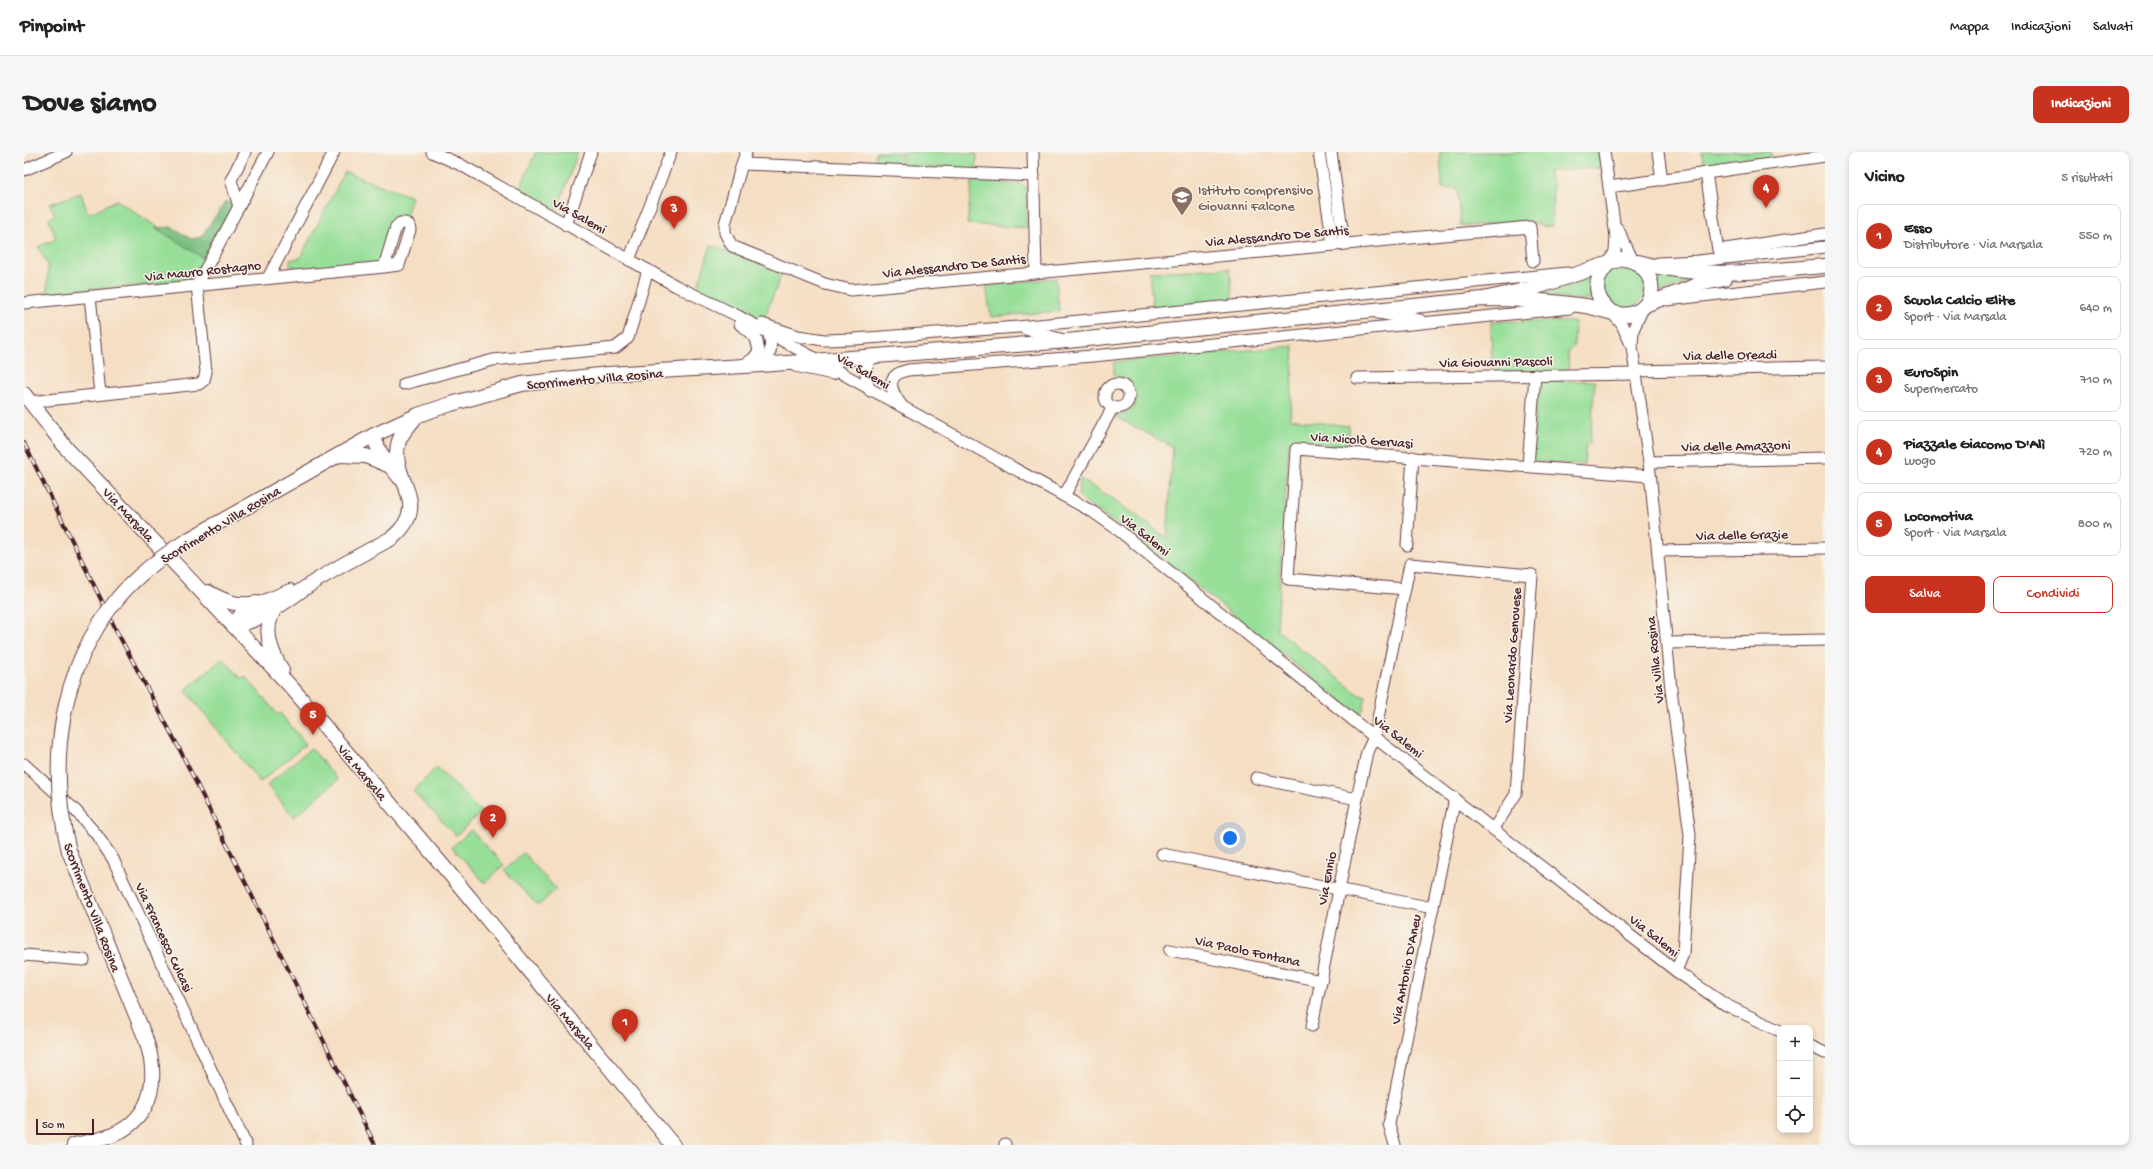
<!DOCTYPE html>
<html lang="it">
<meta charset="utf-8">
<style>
body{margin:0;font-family:"Gochi Hand",sans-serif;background:#f6f6f6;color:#222}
.controls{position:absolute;right:12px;bottom:12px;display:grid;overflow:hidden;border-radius:8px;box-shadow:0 2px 6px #0003}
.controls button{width:36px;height:36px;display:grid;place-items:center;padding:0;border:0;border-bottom:1px solid #e0e0e0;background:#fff;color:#222;font:20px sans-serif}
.scale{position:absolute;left:12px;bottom:10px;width:58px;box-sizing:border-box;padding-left:4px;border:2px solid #4a1f2b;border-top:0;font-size:11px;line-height:14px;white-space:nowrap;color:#4a1f2b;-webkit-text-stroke:3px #f7f3e8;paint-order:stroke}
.you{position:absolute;left:1206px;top:686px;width:14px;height:14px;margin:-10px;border:3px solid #fff;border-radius:50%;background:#1a73e8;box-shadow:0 0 0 6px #1a73e833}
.badge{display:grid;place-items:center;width:26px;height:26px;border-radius:50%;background:#c8321e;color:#fff;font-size:13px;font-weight:700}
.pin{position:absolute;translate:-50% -33px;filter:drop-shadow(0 1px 2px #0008)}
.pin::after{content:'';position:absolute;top:21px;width:14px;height:12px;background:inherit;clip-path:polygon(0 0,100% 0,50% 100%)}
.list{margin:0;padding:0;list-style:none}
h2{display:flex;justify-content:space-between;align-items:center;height:52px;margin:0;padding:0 16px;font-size:17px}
h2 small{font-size:13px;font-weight:400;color:#767676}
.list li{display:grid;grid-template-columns:26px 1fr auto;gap:12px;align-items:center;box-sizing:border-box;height:64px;margin:0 8px 8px;padding:0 8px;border:1px solid #e0e0e0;border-radius:8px}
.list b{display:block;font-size:15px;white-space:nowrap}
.list p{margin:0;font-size:13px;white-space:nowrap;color:#767676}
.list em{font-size:13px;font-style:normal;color:#767676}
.actions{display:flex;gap:8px;padding:12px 16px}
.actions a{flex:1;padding:9px 0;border:1px solid #c8321e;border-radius:8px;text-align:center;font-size:14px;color:#c8321e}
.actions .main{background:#c8321e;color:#fff}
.icon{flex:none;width:22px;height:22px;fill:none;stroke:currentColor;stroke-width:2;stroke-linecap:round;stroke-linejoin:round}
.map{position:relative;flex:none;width:1801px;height:993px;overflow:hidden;border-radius:8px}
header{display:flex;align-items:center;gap:24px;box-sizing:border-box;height:56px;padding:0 20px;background:#fff;border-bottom:1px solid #e0e0e0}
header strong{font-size:19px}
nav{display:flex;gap:22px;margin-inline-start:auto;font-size:14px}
.intro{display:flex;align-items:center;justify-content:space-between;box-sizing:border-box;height:96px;padding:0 24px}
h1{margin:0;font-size:28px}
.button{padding:10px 18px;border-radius:8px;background:#c8321e;color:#fff;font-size:14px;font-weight:700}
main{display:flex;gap:24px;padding:0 24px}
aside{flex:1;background:#fff;border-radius:8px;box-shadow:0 2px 6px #0003}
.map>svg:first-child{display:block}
.green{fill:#97df99;stroke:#707f62}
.forest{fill:#79be81;stroke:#626e56}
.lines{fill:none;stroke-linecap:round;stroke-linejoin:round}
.minor-casing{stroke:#643c42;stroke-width:13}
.major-casing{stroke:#643c42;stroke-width:16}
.minor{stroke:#fff;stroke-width:11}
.major{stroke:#fff;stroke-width:14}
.rail-casing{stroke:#4a1f2b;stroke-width:4}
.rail{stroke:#f7f3e8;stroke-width:2.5;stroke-dasharray:8;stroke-linecap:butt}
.major-bridge-casing{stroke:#643c42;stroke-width:16;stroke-linecap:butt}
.major-bridge{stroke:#fff;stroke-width:14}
.labels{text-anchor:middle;stroke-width:3;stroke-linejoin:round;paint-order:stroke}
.education-label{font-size:14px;fill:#785e54;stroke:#f7f3e8;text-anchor:start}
.street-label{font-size:14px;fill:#4a1f2b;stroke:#f7f3e8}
</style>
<header>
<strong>Pinpoint</strong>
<nav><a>Mappa</a><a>Indicazioni</a><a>Salvati</a></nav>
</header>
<div class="intro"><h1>Dove siamo</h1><a class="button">Indicazioni</a></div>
<main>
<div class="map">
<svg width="1801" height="993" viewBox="0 0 1801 993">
<rect width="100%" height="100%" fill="#f7f3e8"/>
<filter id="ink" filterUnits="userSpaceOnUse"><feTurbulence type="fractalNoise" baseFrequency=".025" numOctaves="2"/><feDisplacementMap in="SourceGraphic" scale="8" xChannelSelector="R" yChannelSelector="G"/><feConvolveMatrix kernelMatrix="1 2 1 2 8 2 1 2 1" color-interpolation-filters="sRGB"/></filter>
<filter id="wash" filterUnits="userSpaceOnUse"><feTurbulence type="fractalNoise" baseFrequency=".012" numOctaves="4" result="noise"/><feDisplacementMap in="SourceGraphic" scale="16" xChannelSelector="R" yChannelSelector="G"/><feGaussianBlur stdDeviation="0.9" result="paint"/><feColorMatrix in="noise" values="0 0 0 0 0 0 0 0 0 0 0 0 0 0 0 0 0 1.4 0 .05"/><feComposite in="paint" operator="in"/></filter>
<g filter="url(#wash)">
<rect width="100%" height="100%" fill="#f5dec3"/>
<g class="green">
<path d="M512,0H554L533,58L495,37Z"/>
<path d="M852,0H877L876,12H851Z"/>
<path d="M879,0H931L953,2L952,18L878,14Z"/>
<path d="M1416,0H1576L1577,16L1525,19V25L1529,32L1528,75L1517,74L1505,69L1437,74L1434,37L1418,36Z"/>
<path d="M1678,0H1747L1748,6L1680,14Z"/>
<path d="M321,20L388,45L381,67L357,112L272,120L266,113V108L276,106Z"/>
<path d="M948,29L999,32L1003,39V76L943,72Z"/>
<path d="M57,41L64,62L93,48L182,108L172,129L23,141L24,113L14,95L32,87L25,67L31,63L26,52Z"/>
<path d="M687,93L758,121L740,167L673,137Z"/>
<path d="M1595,112L1612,114L1625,137L1610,157L1585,154L1577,130L1581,122Z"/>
<path d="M1206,116L1209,151L1129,158L1125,120Z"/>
<path d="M1629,118L1681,125L1635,141L1633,124Z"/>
<path d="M1032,126L1035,159L967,165L962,134Z"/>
<path d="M1567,126V148L1501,143Z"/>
<path d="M1467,169L1551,170L1550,194L1544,200L1545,220H1468Z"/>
<path d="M1270,194L1266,267L1325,274V294L1265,290L1253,478L1335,543L1342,544L1339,559L1332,561L1119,391L1057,347L1054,342L1056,327L1088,346L1143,386L1149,295L1090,264C1119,264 1120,230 1090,224V210Z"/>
<path d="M1513,228L1571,229L1566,292H1562L1560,313L1508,309Z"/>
<path d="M199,506L217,527L221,524L254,563L256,561L282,592L236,630L161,538Z"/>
<path d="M287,596L314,628L270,665L243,633Z"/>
<path d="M413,615L457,660L432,684L389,639Z"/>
<path d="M447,678L480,713L461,731L428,695Z"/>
<path d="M499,701L532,737L514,754L480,718Z"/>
</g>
<path class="forest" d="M202,49L211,54L182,108L132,76L148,75L167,87L177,85Z"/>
</g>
<g filter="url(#ink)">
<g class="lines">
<g class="minor-casing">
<g id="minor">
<path d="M408,0L437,13L652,134L714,164L1069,360L1093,377L1350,585L1652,819L1702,853L1756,879"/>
<path d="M1009,0L1012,120"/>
<path d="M1295,0L1309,92"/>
<path d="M1307,0L1320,91"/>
<path d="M1580,0L1592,85L1591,99L1585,112"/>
<path d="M1634,0L1638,28"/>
<path d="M718,12L722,0"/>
<path d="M0,18L42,0"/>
<path d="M1682,21L1694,98L1801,82"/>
<path d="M1010,24L718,12L701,72V81L708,94L801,132L827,138L1506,75L1509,109"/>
<path d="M1585,35L1801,4"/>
<path d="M215,55L207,28L221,0"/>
<path d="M542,73L567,0"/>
<path d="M1594,77L1609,109"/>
<path d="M605,108L647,0"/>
<path d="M1634,111L1674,109L1801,95"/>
<path d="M244,126L310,0"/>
<path d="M66,144L76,242"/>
<path d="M1643,148L1801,130"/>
<path d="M0,151L360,115L375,113L386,78L385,73L381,71H376L372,75L360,115"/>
<path d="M1619,156L1609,178L1608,195L1625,310L1647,537L1666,683L1659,802L1652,819"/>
<path d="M1587,160L1597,171L1607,192"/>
<path d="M1354,161L1396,168"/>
<path d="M716,172L732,186L735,199L729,207L718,214"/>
<path d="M738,172L774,184L800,188L830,187L994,175L1543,121"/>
<path d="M1001,177L1036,187"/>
<path d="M737,213C748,203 748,195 745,182"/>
<path d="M771,214L809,222"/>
<path d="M1612,219L1801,215"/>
<path d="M1333,226L1612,222"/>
<path d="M380,232L469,208L591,196L604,186L624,118"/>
<circle cx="1093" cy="244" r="12"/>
<path d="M846,239C841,226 840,216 848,204"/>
<path d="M5,250L175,232L180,228L182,220L173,133L244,0"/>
<path d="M878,254C867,239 859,224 884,218L1069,204L1546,156"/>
<path d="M1625,310L1801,306"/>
<path d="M1504,314L1511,223"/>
<path d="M1040,344L1089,255"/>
<path d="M1383,393L1389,305"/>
<path d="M1635,399L1801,396"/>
<path d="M1381,437L1264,427L1272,297L1626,324"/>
<path d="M1643,491L1801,488"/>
<path d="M0,612L51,658L72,682L89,707L222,993"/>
<path d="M1232,626L1333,647"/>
<path d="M1138,702L1409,756"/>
<path d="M1146,798L1297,829"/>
<path d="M0,803L60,808"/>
<path d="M1288,874L1333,647L1343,600L1350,585L1386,412L1508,423L1492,642L1470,676"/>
<path d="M1786,894L1801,901"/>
<path d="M981,993V992"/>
<path d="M1371,993L1365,972L1431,646"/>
</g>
</g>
<g class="major-casing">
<g id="major">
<path d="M1614,110C1675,128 1739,119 1801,114"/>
<path d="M1583,113C1569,128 1570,145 1585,158"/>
<path d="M1621,153L1679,131L1700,127"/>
<path d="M0,242L43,297L268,536L436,734L649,993"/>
<path d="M350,283C353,301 365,312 376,326"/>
<path d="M315,303L342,304L364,313"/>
<path d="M162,389L350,283L394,263L427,252L498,232L584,222L737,213L1043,189L1459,147L1510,136L1598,107C1632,109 1639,154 1606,162C1594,165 1575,156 1562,154C1528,149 1493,147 1459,147"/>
<path d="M184,440C200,449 213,455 232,451"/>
<path d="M251,456C238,477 246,498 258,518"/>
<path d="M209,473C240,470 264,446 290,430C315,414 342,400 368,386C411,350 363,327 375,289C378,280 386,273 391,266"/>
<path d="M209,473L221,458L266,439"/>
<path d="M50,993C63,990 77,988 89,983C131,964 135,924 121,885"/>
</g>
</g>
<use href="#minor" class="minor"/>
<use href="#major" class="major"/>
<g class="rail-casing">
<path id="rail" d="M0,291L91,476L155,596L351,993"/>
</g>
<use href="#rail" class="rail"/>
<g class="major-bridge-casing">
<path id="major-bridge" d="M121,885L45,699C23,611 35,518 94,446C113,423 137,405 162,389"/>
</g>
<use href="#major-bridge" class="major-bridge"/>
</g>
</g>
<defs>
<g id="school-pin" transform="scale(1.15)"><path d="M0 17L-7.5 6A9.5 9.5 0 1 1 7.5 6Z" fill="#8d6e63" stroke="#f7f3e8"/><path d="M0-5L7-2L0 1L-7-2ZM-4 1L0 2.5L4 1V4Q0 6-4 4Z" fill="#fff"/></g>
</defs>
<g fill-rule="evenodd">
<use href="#school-pin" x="1158" y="45"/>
</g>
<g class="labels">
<g class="education-label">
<text x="1174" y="42">Istituto comprensivo<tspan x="1174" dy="16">Giovanni Falcone</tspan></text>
</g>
<g class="street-label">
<text transform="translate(556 63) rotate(29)" y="5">Via Salemi</text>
<text transform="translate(1253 83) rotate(-5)" y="5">Via Alessandro De Santis</text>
<text transform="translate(930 113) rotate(-6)" y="5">Via Alessandro De Santis</text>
<text transform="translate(179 118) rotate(-6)" y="5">Via Mauro Rostagno</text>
<text transform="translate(1706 202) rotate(-1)" y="5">Via delle Oreadi</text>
<text transform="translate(1472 209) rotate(-1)" y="5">Via Giovanni Pascoli</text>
<text transform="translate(840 218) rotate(30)" y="5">Via Salemi</text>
<text transform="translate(571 226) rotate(-5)" y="5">Scorrimento Villa Rosina</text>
<text transform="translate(1338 287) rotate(4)" y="5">Via Nicolò Gervasi</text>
<text transform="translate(1712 293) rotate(-1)" y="5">Via delle Amazzoni</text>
<text transform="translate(105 362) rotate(47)" y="5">Via Marsala</text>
<text transform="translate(196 372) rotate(-31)" y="5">Scorrimento Villa Rosina</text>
<text transform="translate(1122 382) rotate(38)" y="5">Via Salemi</text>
<text transform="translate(1718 382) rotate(-1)" y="5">Via delle Grazie</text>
<text transform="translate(1487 503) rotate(-86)" y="5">Via Leonardo Genovese</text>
<text transform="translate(1630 508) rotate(-96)" y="5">Via Villa Rosina</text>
<text transform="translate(1375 584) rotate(38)" y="5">Via Salemi</text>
<text transform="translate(339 620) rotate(50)" y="5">Via Marsala</text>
<text transform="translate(1302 726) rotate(-79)" y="5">Via Ennio</text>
<text transform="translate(69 755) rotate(69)" y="5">Scorrimento Villa Rosina</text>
<text transform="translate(1631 783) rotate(38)" y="5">Via Salemi</text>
<text transform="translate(141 785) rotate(65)" y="5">Via Francesco Culcasi</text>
<text transform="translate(1224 798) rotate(12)" y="5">Via Paolo Fontana</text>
<text transform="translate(1381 817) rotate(-79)" y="5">Via Antonio D'Aneu</text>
<text transform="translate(547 869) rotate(50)" y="5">Via Marsala</text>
</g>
</g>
</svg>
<div class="controls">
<button>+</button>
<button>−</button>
<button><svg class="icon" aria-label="locate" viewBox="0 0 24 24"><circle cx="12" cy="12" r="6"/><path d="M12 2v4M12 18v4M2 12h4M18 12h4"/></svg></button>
</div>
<div class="scale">50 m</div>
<div class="you"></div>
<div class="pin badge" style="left:601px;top:890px">1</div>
<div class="pin badge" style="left:469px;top:686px">2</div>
<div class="pin badge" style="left:650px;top:77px">3</div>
<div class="pin badge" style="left:1742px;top:56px">4</div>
<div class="pin badge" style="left:289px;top:583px">5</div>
</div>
<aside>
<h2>Vicino<small>5 risultati</small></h2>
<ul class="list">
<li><span class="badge">1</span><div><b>Esso</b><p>Distributore · Via Marsala</p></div><em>550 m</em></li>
<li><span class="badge">2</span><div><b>Scuola Calcio Elite</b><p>Sport · Via Marsala</p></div><em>640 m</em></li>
<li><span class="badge">3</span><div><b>EuroSpin</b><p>Supermercato</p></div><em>710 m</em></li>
<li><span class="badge">4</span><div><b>Piazzale Giacomo D'Alì</b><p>Luogo</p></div><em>720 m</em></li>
<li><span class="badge">5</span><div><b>Locomotiva</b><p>Sport · Via Marsala</p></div><em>800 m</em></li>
</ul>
<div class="actions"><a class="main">Salva</a><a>Condividi</a></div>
</aside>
</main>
